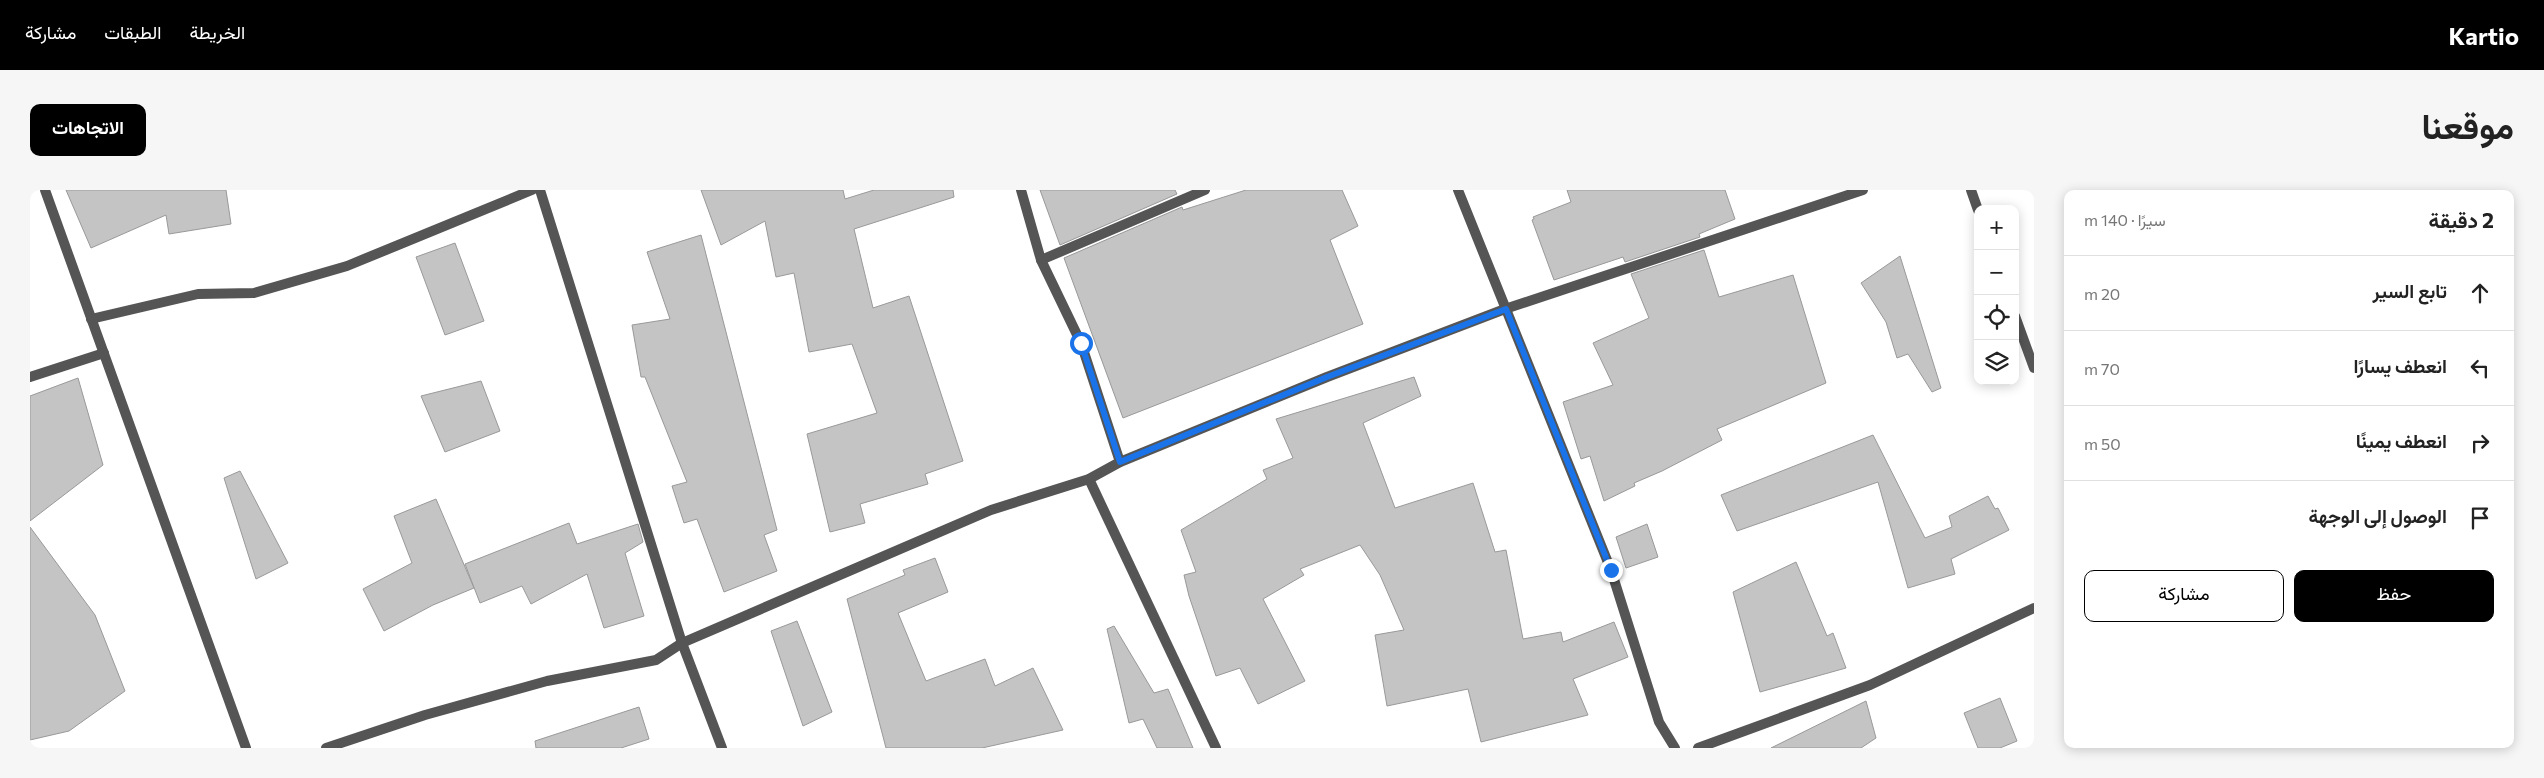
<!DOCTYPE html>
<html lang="ar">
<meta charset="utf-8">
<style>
body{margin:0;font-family:Commissioner,Vazirmatn,sans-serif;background:#f6f6f6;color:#222;direction:rtl}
.controls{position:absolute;right:15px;top:15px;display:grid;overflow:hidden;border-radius:10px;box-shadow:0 2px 12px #0003}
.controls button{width:45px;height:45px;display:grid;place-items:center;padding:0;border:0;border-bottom:1px solid #e0e0e0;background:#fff;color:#222;font:25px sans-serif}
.stop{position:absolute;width:15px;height:15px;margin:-11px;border:4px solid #1a73e8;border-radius:50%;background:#fff}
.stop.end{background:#1a73e8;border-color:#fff;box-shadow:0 1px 5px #0008}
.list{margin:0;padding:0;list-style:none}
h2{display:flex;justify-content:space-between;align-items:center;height:65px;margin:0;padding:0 20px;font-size:21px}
h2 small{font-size:16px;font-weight:400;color:#767676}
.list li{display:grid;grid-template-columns:32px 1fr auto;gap:15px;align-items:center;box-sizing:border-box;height:75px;padding:0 20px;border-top:1px solid #e0e0e0}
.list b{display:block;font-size:19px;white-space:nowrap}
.list em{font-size:16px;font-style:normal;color:#767676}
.actions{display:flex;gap:10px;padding:15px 20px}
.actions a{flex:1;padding:11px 0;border:1px solid #000;border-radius:10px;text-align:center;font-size:18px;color:#000}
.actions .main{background:#000;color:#fff}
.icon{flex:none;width:28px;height:28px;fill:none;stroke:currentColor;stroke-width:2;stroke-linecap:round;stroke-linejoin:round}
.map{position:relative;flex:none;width:2004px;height:558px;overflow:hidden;direction:ltr;border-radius:10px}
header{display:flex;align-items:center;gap:30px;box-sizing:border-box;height:70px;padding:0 25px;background:#000;color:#fff}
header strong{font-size:24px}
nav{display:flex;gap:28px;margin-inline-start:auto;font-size:18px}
.intro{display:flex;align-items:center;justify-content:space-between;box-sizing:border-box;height:120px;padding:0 30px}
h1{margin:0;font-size:35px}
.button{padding:12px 22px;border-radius:10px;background:#000;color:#fff;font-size:18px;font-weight:700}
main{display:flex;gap:30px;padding:0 30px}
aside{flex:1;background:#fff;border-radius:10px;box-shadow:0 2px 12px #0003}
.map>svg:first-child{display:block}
.building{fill:#c4c4c4;stroke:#999}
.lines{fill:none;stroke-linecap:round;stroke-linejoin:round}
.street{stroke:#555;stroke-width:10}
.route{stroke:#1a73e8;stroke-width:6}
</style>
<header>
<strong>Kartio</strong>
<nav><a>الخريطة</a><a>الطبقات</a><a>مشاركة</a></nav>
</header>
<div class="intro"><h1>موقعنا</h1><a class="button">الاتجاهات</a></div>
<main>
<aside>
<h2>2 دقيقة<small>سيرًا · 140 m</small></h2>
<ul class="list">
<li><svg class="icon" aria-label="ahead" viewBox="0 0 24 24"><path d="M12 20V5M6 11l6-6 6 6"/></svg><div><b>تابع السير</b></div><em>20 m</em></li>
<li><svg class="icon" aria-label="left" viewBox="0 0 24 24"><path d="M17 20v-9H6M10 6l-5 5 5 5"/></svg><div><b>انعطف يسارًا</b></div><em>70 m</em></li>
<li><svg class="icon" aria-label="right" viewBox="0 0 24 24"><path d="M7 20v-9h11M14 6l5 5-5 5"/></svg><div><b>انعطف يمينًا</b></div><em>50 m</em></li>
<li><svg class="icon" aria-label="arrive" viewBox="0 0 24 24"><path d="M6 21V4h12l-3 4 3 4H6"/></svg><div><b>الوصول إلى الوجهة</b></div></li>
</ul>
<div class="actions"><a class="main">حفظ</a><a>مشاركة</a></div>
</aside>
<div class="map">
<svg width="2004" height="558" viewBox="0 0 2004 558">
<rect width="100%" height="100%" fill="#fff"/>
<g class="building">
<path d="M36,0H196L201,34L139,44L136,25L61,58Z"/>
<path d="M671,0H813L815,9L844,0H923L924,7L824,39L843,118L879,106L933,271L895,284L898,294L830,314L835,333L800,342L777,244L847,223L822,154L779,162L764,83L746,87L735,31L691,55Z"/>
<path d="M1010,0H1145L1147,4L1030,55Z"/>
<path d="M1216,0H1312L1328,36L1300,50L1333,134L1093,228L1034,68L1152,17L1153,20Z"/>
<path d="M1537,0H1695L1705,29L1669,44L1670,47L1595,72L1593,67L1524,90L1502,30L1504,29L1503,27L1541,12Z"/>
<path d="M671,45L747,340L734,345L747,381L694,402L667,329L654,333L642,296L657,292L615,187H611L602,135L640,129L617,62Z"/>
<path d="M425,53L454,131L415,145L386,67Z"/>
<path d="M1674,60L1689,107L1763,85L1796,193L1687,239L1692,250L1632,281L1604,293L1605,296L1574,311L1560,266L1551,269L1533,212L1583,195L1563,153L1619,128L1601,84Z"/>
<path d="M1870,66L1911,198L1902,202L1878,164L1867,168L1856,132L1831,93Z"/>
<path d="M1384,187L1391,206L1333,233L1365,318L1443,293L1465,362L1476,360L1493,449L1531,442L1533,452L1584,432L1598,467L1543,489L1558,525L1451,552L1438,499L1357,516L1345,445L1374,440L1350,385L1330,355L1270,379L1274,385L1233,409L1275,491L1228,514L1210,478L1186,486L1159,406L1154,385L1166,382L1151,340L1237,289L1233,280L1263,268L1246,229Z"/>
<path d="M48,188L73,275L0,331V206Z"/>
<path d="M451,191L470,241L415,262L391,206Z"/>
<path d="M1843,245L1895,348L1922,337L1919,326L1958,306L1965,319L1968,318L1979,340L1921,369L1925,384L1878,398L1848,292L1707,341L1691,305Z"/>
<path d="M210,281L258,373L226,389L194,288Z"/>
<path d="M406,309L444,398L403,415L354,441L333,399L382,373L364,326Z"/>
<path d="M539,333L547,354L608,334L613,352L595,363L614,426L574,438L557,384L501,414L492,396L450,413L435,374Z"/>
<path d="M1617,334L1628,367L1596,378L1586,347Z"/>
<path d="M0,337L65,425L95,501L39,541L0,550Z"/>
<path d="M905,368L918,402L868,423L896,491L955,469L965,496L1003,478L1033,540L952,558H856L817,409L875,385L873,380Z"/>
<path d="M1766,372L1797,446L1803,443L1816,478L1730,502L1703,402Z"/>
<path d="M767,431L802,522L773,536L741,441Z"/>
<path d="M1084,436L1124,503L1138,499L1163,558H1127L1113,529L1099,533L1077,439Z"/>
<path d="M1970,508L1987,551L1970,558H1948L1934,523Z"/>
<path d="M1836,511L1846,548L1831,558H1741Z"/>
<path d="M609,517L619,549L591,558H506L505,551Z"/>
</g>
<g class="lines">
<g class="street">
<path d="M15,0L216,558"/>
<path d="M510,0L652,453L692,558"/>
<path d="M991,0L1011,70L1051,153L1090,272"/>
<path d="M1428,0L1581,380L1629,532L1645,558"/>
<path d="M1941,0L1948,20"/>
<path d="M1011,70L1175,0"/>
<path d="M1985,126L2004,178"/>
<path d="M61,129L168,104L224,103L317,76L502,0"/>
<path d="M0,187L74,163"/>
<path d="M1059,289L1186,558"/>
<path d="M296,558L395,525L517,491L626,470L652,453L961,320L1059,289L1090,272L1297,187L1475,119L1833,0"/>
<path d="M1668,558L1840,495L2004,418"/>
</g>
</g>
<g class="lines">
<path class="route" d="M1051,153L1090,272L1297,187L1476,119L1581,380"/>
</g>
</svg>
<div class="controls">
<button>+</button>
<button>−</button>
<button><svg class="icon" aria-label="locate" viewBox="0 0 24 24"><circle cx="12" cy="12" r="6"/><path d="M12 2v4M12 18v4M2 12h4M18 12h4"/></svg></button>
<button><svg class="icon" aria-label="layers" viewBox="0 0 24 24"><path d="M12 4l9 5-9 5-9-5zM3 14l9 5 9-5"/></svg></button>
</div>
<div class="stop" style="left:1051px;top:153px"></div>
<div class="stop end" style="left:1581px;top:380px"></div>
</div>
</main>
